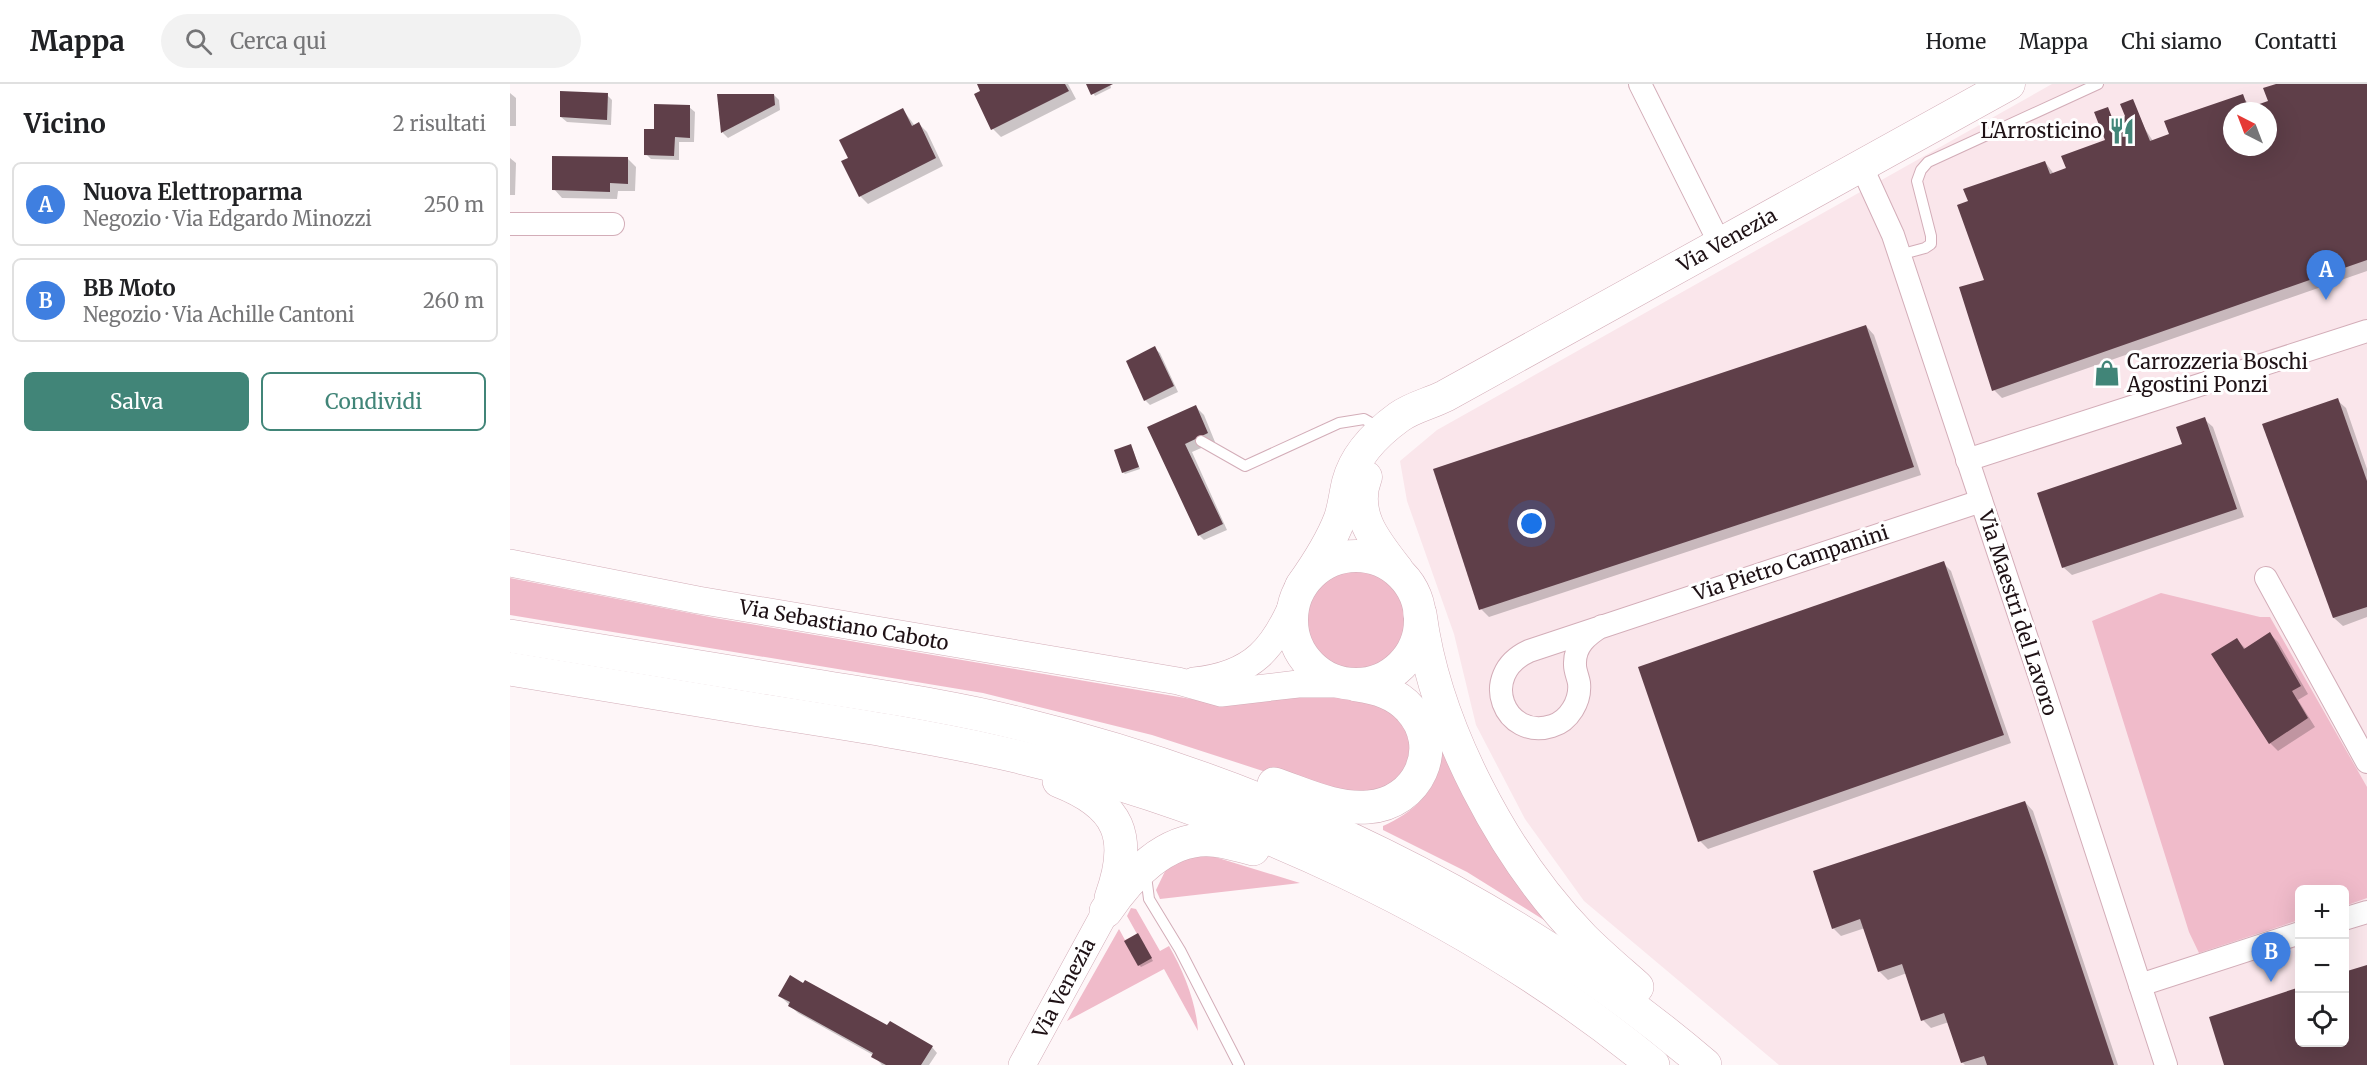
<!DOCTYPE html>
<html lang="it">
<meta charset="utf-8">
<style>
body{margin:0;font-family:Merriweather,serif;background:#f2f2f2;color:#202124}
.controls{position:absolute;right:18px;bottom:18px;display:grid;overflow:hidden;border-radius:9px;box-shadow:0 6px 24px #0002}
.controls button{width:54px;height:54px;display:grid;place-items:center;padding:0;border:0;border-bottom:2px solid #e0e0e0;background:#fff;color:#202124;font:30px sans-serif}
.compass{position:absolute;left:1713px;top:18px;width:54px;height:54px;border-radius:50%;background:#fff;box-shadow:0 6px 24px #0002;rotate:318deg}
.you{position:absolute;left:1022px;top:440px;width:21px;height:21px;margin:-15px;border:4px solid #fff;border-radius:50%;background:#1a73e8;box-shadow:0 0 0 9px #1a73e833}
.badge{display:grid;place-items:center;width:39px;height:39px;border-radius:50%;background:#418578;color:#fff;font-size:20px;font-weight:700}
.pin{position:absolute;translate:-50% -50px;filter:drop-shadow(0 2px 3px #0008)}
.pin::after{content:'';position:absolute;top:32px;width:21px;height:18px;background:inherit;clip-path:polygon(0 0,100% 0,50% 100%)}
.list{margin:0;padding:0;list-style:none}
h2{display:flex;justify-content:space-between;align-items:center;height:78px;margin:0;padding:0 24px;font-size:26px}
h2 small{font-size:20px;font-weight:400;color:#757577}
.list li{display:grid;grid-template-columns:39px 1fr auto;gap:18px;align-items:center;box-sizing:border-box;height:84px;margin:0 12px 12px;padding:0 12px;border:2px solid #e0e0e0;border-radius:9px}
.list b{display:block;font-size:22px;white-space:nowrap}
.list p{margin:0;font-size:20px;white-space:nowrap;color:#757577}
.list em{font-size:20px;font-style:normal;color:#757577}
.actions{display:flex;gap:12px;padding:18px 24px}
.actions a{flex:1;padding:14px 0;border:2px solid #418578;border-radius:9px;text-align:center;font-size:21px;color:#418578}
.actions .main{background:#418578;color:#fff}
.icon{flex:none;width:33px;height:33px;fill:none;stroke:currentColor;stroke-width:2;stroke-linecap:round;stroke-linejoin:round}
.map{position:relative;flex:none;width:1857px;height:981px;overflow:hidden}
header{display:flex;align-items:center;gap:36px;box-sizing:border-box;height:84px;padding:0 30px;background:#fff;border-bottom:2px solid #e0e0e0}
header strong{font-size:28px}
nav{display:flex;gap:33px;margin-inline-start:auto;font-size:21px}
.search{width:420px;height:54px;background:#f2f2f2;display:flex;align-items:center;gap:15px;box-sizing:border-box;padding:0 21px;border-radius:33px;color:#757577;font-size:22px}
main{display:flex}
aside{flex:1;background:#fff}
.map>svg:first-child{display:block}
.built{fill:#fae6eb;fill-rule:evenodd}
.green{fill:#f0bbca}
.shadow{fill:#0003;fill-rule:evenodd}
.building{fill:#5f3f49;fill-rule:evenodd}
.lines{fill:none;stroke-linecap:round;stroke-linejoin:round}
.service-casing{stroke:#d3adb8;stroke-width:12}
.minor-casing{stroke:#d3adb8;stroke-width:24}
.tertiary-casing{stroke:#d3adb8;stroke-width:28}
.secondary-casing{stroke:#d3adb8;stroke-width:33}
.trunk-casing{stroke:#d3adb8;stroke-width:34}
.service{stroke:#fff;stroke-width:10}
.minor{stroke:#fff;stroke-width:22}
.tertiary{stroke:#fff;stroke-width:27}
.secondary{stroke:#fff;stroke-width:32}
.trunk{stroke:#fff;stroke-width:33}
.labels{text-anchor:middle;stroke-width:6;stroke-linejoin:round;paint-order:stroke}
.poi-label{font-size:20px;fill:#1e1115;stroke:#fff;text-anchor:end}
.street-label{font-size:20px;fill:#1e1115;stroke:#fff}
</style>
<header>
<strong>Mappa</strong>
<div class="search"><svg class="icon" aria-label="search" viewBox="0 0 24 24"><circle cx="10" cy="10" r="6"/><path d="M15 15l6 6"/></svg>Cerca qui</div>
<nav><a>Home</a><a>Mappa</a><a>Chi siamo</a><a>Contatti</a></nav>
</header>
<main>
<aside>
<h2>Vicino<small>2 risultati</small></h2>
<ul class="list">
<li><span class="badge" style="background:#3f7fe0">A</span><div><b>Nuova Elettroparma</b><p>Negozio · Via Edgardo Minozzi</p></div><em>250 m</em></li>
<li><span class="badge" style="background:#3f7fe0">B</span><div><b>BB Moto</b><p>Negozio · Via Achille Cantoni</p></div><em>260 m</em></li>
</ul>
<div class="actions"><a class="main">Salva</a><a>Condividi</a></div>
</aside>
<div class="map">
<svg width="1857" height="981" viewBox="0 0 1857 981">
<rect width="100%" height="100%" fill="#fef6f8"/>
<path class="built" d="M1542,0H1857V981H1269L1074,817L1015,735L966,641L944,550L897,417L890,377L927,346ZM1722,27H1758V63H1722ZM1790,806H1834V958H1790Z"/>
<g class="green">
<circle cx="845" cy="536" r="50"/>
<path d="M0,494L205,534L693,617L787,608L838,613L891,629L905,673L871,712L787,698L642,651L473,609L0,531Z"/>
<path d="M1651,509L1750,533H1760L1857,703V814L1835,822L1834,806H1790L1789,836L1689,869L1679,848L1582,537Z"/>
<path d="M931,657L1038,836H1034L957,788L873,746V742C909,726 935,699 931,657Z"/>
<path d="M692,769L790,799L650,815L646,806L658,781Z"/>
<path d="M621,824L626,825L650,867L659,862C674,888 686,918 688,947L654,885L557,937L609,845L615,856L627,850L617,832Z"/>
</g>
<g class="shadow">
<path d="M469,0H558L566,15L491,53L483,45Z"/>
<path d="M578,0H600L601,4L585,12Z"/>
<path d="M1770,0H1857V187L1492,314L1484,306L1476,197L1535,78L1544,90L1558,85L1597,56V25L1603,37L1616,32L1623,17L1635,45L1643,57L1661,51L1732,12L1742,24L1760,18ZM1722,27H1758V63H1722Z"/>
<path d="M0,9L6,14V42H0Z"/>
<path d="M97,11L102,16L101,41L57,38L51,33Z"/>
<path d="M208,11H264L269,16L270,26L218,54L213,49Z"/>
<path d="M179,23L185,28L184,58H169V76L141,75L136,70L146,46Z"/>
<path d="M393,26L405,42L409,40L417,48L433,82L358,120L350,112L340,75Z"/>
<path d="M0,74L6,79L5,111H0Z"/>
<path d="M118,75L126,83L125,107H108L107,115L52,114L44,105Z"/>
<path d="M1356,242L1364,251L1411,391L979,533L971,525Z"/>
<path d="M644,264L650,269L668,308L640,321L635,316Z"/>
<path d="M1827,316L1836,324L1857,385V533L1833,542L1824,534L1754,341Z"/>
<path d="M686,323L694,331L705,358L682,368L717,446L694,456L689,451L639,344Z"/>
<path d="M1694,335L1703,343L1734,433L1562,491L1553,483L1674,361Z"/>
<path d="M622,364L630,385L615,390L613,388Z"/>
<path d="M1433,479L1441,487L1501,659L1198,765L1190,757Z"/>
<path d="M1760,550L1768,558L1798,610L1788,616L1805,643L1768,667L1760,659L1727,556L1736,565Z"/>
<path d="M1515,718L1523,727L1608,981H1455L1452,978L1439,938L1421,944L1413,936L1397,889L1378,896L1369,887L1355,844L1331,852L1323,844Z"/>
<path d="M630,854L643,877L631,883L629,881Z"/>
<path d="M270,912L378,944L422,963L427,969L419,981H372L363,971L288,929Z"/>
</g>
<g class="building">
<path d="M467,0H555L559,7L481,46L464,10L470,7Z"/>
<path d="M576,0H603L581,11Z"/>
<path d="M1766,0H1857V176L1482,307L1449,203L1474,196L1447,121L1458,117L1453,105L1535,77L1540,90L1556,84L1551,72L1595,56L1584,28L1598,23L1603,36L1615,32L1610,20L1623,15L1640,57L1659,50L1654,37L1733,10L1738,24L1758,17L1753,4ZM1722,27H1758V63H1722Z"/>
<path d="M50,7L98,9L97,36L50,33Z"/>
<path d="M207,10H264L265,21L211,49Z"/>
<path d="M144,20L180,21V54L165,53L164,72L134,71V45H144Z"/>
<path d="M393,24L402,42L409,38L426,74L349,113L331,77L338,74L329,56Z"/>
<path d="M42,72L118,73V100L100,99V108L42,106Z"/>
<path d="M1356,241L1404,383L969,526L923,385Z"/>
<path d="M645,262L664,302L634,317L616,277Z"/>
<path d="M1828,314L1857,397V523L1823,534L1752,340Z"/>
<path d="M686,321L698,349L675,360L713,440L688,452L637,343Z"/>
<path d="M1695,333L1727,425L1552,484L1527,409L1672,360L1666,343Z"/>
<path d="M621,360L629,383L612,389L604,366Z"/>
<path d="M1434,477L1494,651L1188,758L1128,583Z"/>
<path d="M1760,548L1791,602L1782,607L1798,634L1759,660L1701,570L1727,554L1734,565Z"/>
<path d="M1515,717L1535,774L1604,981H1477L1474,972L1451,979L1434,929L1411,937L1392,880L1368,888L1350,835L1322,845L1303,787Z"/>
<path d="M628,849L642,874L628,882L614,857Z"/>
<path d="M1857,881V981H1714L1699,933L1790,903V958H1834V888Z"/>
<path d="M280,891L293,899L295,896L377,941L380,937L423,962L411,981H376L361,973L363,969L278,922L280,918L268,912Z"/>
</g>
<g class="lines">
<g class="service-casing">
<g id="service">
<path d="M1389,171L1415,164L1421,160V152L1407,97L1411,86L1418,78L1588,0"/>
<path d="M691,357L735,382L829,339L854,335L870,344"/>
<path d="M636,792L639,815L670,866L729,981"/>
</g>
</g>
<g class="minor-casing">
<g id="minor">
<path d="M1130,0L1210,160"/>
<path d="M1351,81L1383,151L1533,603L1656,981"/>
<path d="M0,140H103"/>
<path d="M1457,376L1857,247"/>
<path d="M1756,494L1857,678"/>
<path d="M1092,542C1077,551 1064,562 1065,581C1065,587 1068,593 1069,599C1071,617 1059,637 1042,642C995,657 967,591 1019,567L1471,417"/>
<path d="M1834,835L1857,828"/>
<path d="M1630,901L1790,849"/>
</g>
</g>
<g class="tertiary-casing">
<g id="tertiary">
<path d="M0,479L188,516L668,597L711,609L788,600H836"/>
<path d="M684,597C743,591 765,564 786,512"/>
<path d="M512,981L596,827"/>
</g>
</g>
<g class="secondary-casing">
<g id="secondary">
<path d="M856,393C842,429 865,457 887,485"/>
<circle cx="846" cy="536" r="64"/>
<path d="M791,502C806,481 821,458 830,434C834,422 835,410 838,398C845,371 867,349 889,333C903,323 919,320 935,312L1499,0"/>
</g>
</g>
<g class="trunk-casing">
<g id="trunk">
<path d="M910,530C925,643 994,773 1073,854C1090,871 1109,887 1127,903"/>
<path d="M0,552C98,568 196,584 294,600C367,612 440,622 511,640C760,701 999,814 1195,981"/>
<path d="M0,585C87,599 174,614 262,628C339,640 416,652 492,669C721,720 962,832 1143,981"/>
<path d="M549,697C610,721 623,753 601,814"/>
<path d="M764,700C794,710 826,726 858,723C908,720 935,663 900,625C886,609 867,604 847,601"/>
<path d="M596,827C619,793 656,753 701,756C715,757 729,761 743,765"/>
</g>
</g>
<use href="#service" class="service"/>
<use href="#minor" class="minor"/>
<use href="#tertiary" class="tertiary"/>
<use href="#secondary" class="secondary"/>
<use href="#trunk" class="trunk"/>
</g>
<defs>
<g id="restaurant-bare" transform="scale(2.07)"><path d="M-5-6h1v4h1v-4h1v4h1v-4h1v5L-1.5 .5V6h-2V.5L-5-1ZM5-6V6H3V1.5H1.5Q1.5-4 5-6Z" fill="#418578" stroke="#fff" stroke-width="2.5" paint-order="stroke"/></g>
<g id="shop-bare" transform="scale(2.07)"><path d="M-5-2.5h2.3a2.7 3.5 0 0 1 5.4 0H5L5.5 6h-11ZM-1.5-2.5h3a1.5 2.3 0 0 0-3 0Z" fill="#418578" stroke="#fff" stroke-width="2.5" paint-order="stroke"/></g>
</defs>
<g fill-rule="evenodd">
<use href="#restaurant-bare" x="1612" y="47"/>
<use href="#shop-bare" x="1597" y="289"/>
</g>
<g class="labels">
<g class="poi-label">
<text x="1592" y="54">L'Arrosticino</text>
<text x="1617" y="285" text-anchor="start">Carrozzeria Boschi<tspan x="1617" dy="23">Agostini Ponzi</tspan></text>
</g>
<g class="street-label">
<text transform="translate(1217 156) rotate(-29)" y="7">Via Venezia</text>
<text transform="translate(1281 479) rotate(-18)" y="7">Via Pietro Campanini</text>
<text transform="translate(1508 529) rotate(72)" y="7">Via Maestri del Lavoro</text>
<text transform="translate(334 541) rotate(10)" y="7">Via Sebastiano Caboto</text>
<text transform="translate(554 904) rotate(-62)" y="7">Via Venezia</text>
</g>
</g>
</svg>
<div class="controls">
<button>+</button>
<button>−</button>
<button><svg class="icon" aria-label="locate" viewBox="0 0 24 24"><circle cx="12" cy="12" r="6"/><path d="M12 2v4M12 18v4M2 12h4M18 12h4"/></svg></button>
</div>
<svg class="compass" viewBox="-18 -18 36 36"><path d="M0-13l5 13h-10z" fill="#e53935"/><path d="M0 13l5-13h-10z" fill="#757577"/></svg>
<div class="you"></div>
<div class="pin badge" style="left:1816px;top:216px;background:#3f7fe0">A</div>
<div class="pin badge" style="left:1761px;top:898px;background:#3f7fe0">B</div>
</div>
</main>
